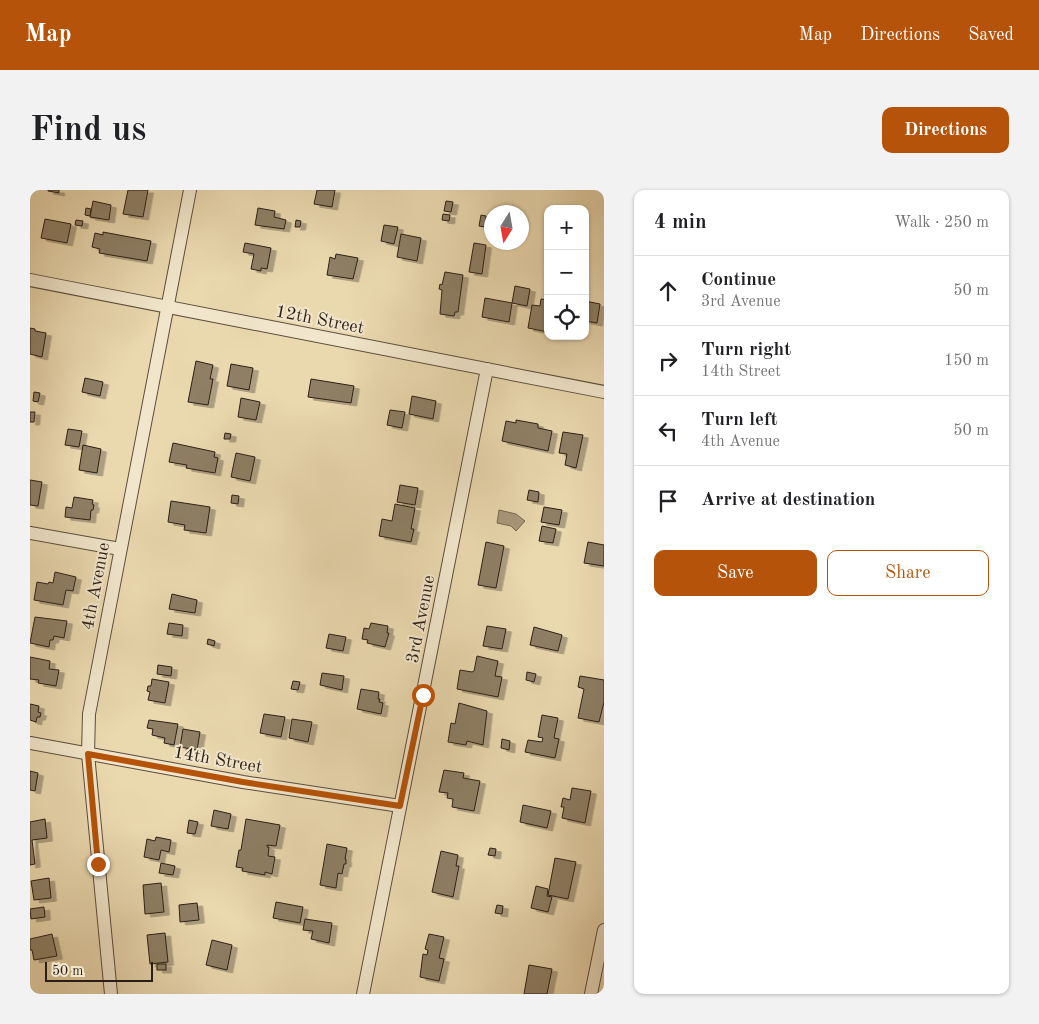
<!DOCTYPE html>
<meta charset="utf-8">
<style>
body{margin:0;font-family:"Old Standard TT",serif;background:#f2f2f2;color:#202124}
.controls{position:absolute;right:15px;top:15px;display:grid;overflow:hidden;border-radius:10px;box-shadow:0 1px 4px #0004}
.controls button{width:45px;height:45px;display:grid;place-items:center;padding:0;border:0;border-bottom:1px solid #e0e0e0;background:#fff;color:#202124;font:25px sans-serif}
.compass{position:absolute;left:454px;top:15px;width:45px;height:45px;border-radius:50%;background:#fff;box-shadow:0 1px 4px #0004;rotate:191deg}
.scale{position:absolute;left:15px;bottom:12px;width:108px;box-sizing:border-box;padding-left:5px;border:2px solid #2b1f15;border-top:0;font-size:14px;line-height:18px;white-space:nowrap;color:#2b1f15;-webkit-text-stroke:4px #f1e6cb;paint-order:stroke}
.stop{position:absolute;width:15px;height:15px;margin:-11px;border:4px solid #b45309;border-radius:50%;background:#fff}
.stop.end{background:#b45309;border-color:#fff;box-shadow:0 1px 5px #0008}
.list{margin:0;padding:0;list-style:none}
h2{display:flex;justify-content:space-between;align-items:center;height:65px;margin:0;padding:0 20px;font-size:21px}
h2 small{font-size:16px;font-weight:400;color:#757577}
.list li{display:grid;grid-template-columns:32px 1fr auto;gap:15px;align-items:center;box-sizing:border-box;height:70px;padding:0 20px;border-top:1px solid #e0e0e0}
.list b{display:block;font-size:19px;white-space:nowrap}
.list p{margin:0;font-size:16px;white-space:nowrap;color:#757577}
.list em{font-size:16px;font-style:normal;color:#757577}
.actions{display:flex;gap:10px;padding:15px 20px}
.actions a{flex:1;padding:11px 0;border:1px solid #b45309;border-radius:10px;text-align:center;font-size:18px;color:#b45309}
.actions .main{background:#b45309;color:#fff}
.icon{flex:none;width:28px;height:28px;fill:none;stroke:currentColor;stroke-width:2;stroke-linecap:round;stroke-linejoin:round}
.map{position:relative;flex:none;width:574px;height:804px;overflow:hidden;border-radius:10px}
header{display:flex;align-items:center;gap:30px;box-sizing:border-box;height:70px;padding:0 25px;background:#b45309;color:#fff}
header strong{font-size:24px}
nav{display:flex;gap:28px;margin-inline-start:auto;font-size:18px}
.intro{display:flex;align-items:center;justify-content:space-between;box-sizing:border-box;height:120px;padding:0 30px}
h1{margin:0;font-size:35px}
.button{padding:12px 22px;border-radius:10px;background:#b45309;color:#fff;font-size:18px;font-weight:700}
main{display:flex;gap:30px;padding:0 30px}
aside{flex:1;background:#fff;border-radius:10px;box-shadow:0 1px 4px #0004}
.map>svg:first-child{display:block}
.water{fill:#a9997b;stroke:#776852}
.building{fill:#8e7f65;stroke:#2b1f15;filter:url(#shadow)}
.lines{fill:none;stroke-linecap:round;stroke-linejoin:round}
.minor-casing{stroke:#5b4d3c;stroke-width:14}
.minor{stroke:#f1e6cb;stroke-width:12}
.route{stroke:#b45309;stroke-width:6}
.labels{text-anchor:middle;stroke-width:4;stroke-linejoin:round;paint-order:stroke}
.street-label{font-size:18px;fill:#2b1f15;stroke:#f1e6cb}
</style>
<header>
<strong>Map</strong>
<nav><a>Map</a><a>Directions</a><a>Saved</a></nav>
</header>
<div class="intro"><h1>Find us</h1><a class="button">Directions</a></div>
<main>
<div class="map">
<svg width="574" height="804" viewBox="0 0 574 804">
<defs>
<filter id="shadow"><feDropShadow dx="5.5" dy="3" stdDeviation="0" flood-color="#0004"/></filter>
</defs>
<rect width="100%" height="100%" fill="#ead8af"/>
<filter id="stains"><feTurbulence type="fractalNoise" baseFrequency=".004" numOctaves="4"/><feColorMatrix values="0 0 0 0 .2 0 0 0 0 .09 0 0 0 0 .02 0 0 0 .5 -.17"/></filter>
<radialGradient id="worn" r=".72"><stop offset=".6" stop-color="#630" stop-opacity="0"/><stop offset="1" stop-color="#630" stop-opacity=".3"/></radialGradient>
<path class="water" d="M469,320L486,324L495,331L486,341L481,336L467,333Z"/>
<g class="building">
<path d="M18,0H29V3L18,1Z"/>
<path d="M98,0H118L113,27L93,24Z"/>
<path d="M287,0H305L302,17L284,14Z"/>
<path d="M63,11L81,15L79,30L60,27Z"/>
<path d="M416,11L423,12L421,22L414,21Z"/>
<path d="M56,18L61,19L60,26L55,25Z"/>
<path d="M228,18L245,21L244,27L256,30L254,39L225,35Z"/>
<path d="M413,24L420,25L419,31L412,30Z"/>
<path d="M451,25L456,26L455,37L449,36Z"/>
<path d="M15,29L41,34L37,53L11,48Z"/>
<path d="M46,30L53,31L52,36L45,35Z"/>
<path d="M266,30L271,31L270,37H265Z"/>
<path d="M354,35L368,37L364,54L351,51Z"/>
<path d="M73,42L121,51L117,71L69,63L70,59L62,57L65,43L73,45Z"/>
<path d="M371,44L391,48L387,71L367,67Z"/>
<path d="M215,53L241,58L237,79L231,78V81L221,79L224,64L213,62Z"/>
<path d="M444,53L456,55L452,84L439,82Z"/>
<path d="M306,64L328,68L323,89L297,85L300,67L305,69Z"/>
<path d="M415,82L433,85L428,122H425L424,126L410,124L412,100L409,99L410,94L412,95Z"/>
<path d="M485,96L500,99L497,116L482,113Z"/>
<path d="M455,108L482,113L479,132L452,127Z"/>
<path d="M511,109L518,110V142L498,138L502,115L510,116Z"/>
<path d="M555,111L570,114L567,133L555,131Z"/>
<path d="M0,138L5,139V141L16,143L12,167L0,164Z"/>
<path d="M166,171L183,175L180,189H183L178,215L158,212Z"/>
<path d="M201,174L223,178L219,200L197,196Z"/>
<path d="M55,188L73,192L70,206L52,202Z"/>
<path d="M281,189L324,196L321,213L278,207Z"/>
<path d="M4,202L10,203L8,212L3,211Z"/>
<path d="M382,206L406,211L403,229L379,224Z"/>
<path d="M211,208L230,212L226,230L208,227Z"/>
<path d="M360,220L375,222L372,238L357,235Z"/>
<path d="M0,222H5L4,232H0Z"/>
<path d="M486,230L508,234V238L522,241L518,261L472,251L476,231L486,233Z"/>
<path d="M38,239L52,241L49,257L35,255Z"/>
<path d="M533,242L553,245L546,278L535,275L537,264L529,263Z"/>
<path d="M195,243L201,244L200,249H194Z"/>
<path d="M143,253L185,262L184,267L188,268L185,283L156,278L157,275L139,272Z"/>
<path d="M53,255L71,259L67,283L49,280Z"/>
<path d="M206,263L225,267L220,291L201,287Z"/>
<path d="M0,290L12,292L8,316L0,315Z"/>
<path d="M370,295L388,298L385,315L367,312Z"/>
<path d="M499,300L509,302L508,312L497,310Z"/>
<path d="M202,305L209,306L208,314L201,313Z"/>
<path d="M44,307L63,310L62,314L64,315L63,320H61L60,330L35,327L36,317L42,318Z"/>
<path d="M141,311L180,317L176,343L154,340L155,335L138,332Z"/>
<path d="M365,314L385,318L381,339H384L381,352L349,346L352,329L362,331Z"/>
<path d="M514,317L532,320L529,335L511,332Z"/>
<path d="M512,336L526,339L523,353L509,351Z"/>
<path d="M456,352L474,356L466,398L448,395Z"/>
<path d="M558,352L574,355V376L554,373Z"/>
<path d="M25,382L46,387L43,401L36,400L33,415L4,410L7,392L18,394L19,392L23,393Z"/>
<path d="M142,404L167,410L165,423L139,419Z"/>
<path d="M5,427L37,431L34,448L24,446L23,450H20L19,457L0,453Z"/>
<path d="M139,433L153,435L152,446L137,444Z"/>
<path d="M341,433L358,436L357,443H359L355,457L337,453L338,450L332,449L334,438L339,439Z"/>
<path d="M457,436L476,439L472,459L453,456Z"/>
<path d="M504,437L532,445L528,461L500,455Z"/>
<path d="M299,444L316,447L313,461L296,458Z"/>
<path d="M178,449L185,451L184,456L177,454Z"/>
<path d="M447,466L468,471L465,486L472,487L468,507L427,499L430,480L442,482L444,481Z"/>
<path d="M0,467L20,471L19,479L29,480L26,496L8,493L9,490L0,489Z"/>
<path d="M128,475L142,477L141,486L127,484Z"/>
<path d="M497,482L506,484L504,492L496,490Z"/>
<path d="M292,483L314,486L312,500L290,495Z"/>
<path d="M550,486L574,490V512L569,532L548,528L554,499L548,497Z"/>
<path d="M122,489L139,492L135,513L118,510L120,502L117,501L118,496H121Z"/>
<path d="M263,491L270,492L268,500L261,499Z"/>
<path d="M331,499L349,502L348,509H350L349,512L353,513L351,524L327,519Z"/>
<path d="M429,513L457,521L453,555L437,551L436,555L418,552L421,533L425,534Z"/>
<path d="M0,514L9,516L8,522L11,523L10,527H7L6,532L0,530Z"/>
<path d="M234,524L255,527L251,547L230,543Z"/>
<path d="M512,525L528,528L524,548L529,549L525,568L495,562L498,550L512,552L513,548L508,547Z"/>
<path d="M262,529L282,532L278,552L259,548Z"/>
<path d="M119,530L148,534L144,555L134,553L135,548L122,545L123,539L117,538Z"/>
<path d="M153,539L170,542L167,560L150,557Z"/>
<path d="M472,549L480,551L479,560L471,558Z"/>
<path d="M414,580L434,583L433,588L450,591L444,621L422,617L423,609L417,608L418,603L409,602Z"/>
<path d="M0,581L8,583L5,601L0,600Z"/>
<path d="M542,598L561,601L555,633L532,628L534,617H531L533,608L540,610Z"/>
<path d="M493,615L521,621L517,638L490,632Z"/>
<path d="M184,620L201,624L198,639L181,636Z"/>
<path d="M15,629L17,648L2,650L5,674L0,675V632Z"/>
<path d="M216,629L250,635L246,656L237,655V657H239L238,666L245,667L242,684L235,682V685L212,681L213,678L206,677L209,660H211Z"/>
<path d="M159,630L168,632L165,644L157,643Z"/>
<path d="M126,647L141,650L139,662L131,660L129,670L114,667L117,649L125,651Z"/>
<path d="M297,654L317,658L315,669H316V674H314L312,684L308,683L306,698L290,695Z"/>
<path d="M460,658L466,659L465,666L458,665Z"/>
<path d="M411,661L428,665L426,676H429L423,707L402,702Z"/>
<path d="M525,668L546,672L538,709L518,705Z"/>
<path d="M131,673L145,676L143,685L129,683Z"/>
<path d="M19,688L21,708L4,710L1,691Z"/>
<path d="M131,693L134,722L115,724L113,695Z"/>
<path d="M506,696L518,699L517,706L522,707L518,722L501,718Z"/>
<path d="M246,712L273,717L270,733L243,728Z"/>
<path d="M167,713L169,730L150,732L149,715Z"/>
<path d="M467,715L473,716L472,724L465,723Z"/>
<path d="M14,717L15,727L1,729L0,719Z"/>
<path d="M275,729L302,733L299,753L281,749L283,741L273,740Z"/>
<path d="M135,743L138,772L120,774L117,745Z"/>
<path d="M22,744L27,766L4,770L2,760H0V749Z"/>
<path d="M399,744L414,747L409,768L414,769L409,791L390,787L393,764L397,765L398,760L395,759Z"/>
<path d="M182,750L202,755L197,780L176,775Z"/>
<rect x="127" y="774" width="9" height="6"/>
<path d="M499,775L522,779L517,804H494Z"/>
</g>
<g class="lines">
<g class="minor-casing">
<g id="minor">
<path d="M0,90L574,202"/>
<path d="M0,343L90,359"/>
<path d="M0,553L213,592L370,616"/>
<path d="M81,804L58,564L59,524L160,0"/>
<path d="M333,804L457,179"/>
<path d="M561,804L574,740"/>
</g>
</g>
<use href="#minor" class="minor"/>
</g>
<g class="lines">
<path class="route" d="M68,674L58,564L213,592L370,616L393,505"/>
</g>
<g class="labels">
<g class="street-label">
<text transform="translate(290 129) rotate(11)" y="6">12th Street</text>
<text transform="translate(65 396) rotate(-79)" y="6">4th Avenue</text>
<text transform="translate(390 429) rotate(-79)" y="6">3rd Avenue</text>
<text transform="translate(188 569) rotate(10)" y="6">14th Street</text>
</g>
</g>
<rect width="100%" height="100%" filter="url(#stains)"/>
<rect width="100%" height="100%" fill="url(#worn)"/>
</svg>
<div class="controls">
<button>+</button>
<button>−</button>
<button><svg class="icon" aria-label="locate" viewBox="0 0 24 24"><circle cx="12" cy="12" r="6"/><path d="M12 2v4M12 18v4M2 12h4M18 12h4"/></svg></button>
</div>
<svg class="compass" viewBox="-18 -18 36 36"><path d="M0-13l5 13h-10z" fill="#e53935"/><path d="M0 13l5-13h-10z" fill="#757577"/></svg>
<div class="scale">50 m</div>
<div class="stop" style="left:393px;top:505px"></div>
<div class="stop end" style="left:68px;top:674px"></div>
</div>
<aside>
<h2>4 min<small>Walk · 250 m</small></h2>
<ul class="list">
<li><svg class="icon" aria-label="ahead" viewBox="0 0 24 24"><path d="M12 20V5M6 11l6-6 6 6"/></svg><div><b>Continue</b><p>3rd Avenue</p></div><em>50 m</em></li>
<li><svg class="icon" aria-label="right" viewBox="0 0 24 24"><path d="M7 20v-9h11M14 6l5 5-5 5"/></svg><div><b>Turn right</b><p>14th Street</p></div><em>150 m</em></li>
<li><svg class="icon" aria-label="left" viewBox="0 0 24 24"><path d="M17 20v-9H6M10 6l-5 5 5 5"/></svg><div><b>Turn left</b><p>4th Avenue</p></div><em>50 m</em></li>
<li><svg class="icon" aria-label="arrive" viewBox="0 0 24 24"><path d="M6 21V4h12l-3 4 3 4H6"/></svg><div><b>Arrive at destination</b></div></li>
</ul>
<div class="actions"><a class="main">Save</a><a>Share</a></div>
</aside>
</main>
